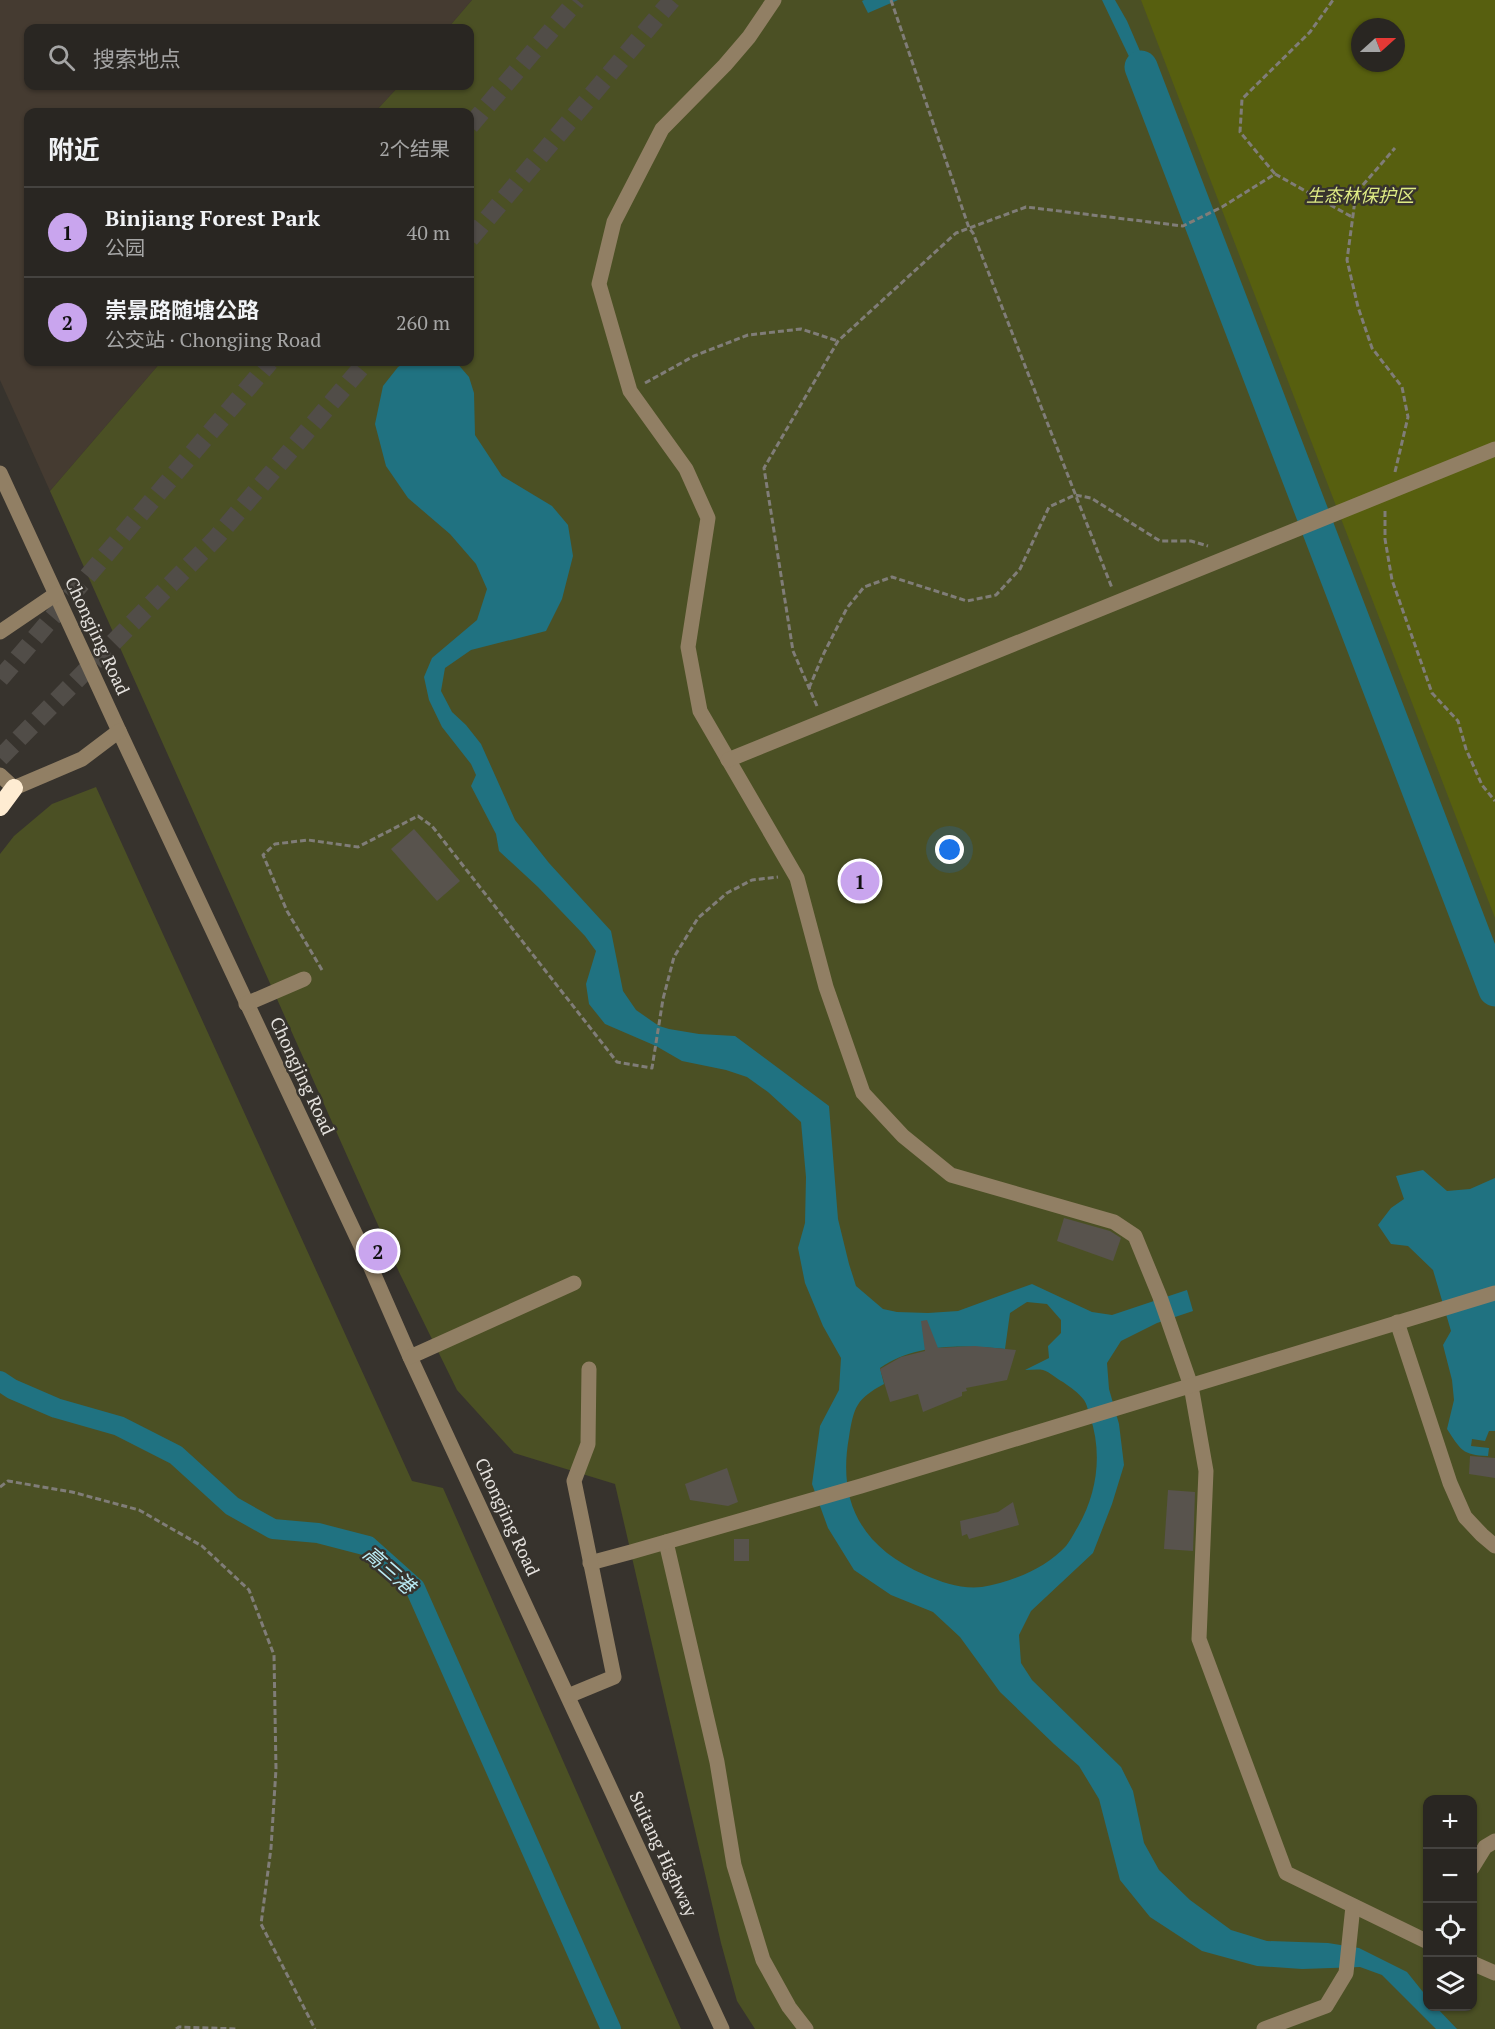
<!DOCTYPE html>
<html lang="zh">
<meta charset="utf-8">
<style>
body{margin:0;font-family:"PT Serif","Noto Sans SC",serif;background:#35322f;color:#f1f3f6}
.controls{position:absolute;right:18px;bottom:18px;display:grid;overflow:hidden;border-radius:12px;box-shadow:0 2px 4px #0004}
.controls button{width:54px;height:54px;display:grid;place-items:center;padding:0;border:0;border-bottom:2px solid #454340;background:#292622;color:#f1f3f6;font:30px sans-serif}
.compass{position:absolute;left:1351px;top:18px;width:54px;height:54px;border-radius:50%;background:#292622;box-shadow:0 2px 4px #0004;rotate:69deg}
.you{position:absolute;left:950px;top:850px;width:21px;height:21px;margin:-15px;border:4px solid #fff;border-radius:50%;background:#1a73e8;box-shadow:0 0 0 9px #1a73e833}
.badge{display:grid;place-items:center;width:39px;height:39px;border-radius:50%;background:#c9a5ee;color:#111;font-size:20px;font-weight:700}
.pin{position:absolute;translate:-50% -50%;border:3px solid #fff;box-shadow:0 2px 6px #0006}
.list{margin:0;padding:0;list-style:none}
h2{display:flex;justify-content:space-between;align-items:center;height:78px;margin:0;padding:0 24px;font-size:26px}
h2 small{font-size:20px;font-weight:400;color:#a5a5a5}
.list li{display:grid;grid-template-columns:39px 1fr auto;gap:18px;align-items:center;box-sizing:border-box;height:90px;padding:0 24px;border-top:2px solid #454340}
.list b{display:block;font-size:22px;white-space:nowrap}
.list p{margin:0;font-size:20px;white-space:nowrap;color:#a5a5a5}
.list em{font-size:20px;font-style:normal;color:#a5a5a5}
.icon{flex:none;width:33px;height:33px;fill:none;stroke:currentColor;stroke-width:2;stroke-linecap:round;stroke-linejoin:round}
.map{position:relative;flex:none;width:1495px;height:2029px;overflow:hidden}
.search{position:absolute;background:#292622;box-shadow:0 2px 4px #0004;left:24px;top:24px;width:450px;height:66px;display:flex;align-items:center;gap:15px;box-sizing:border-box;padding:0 21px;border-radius:12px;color:#a5a5a5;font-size:22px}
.panel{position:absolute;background:#292622;box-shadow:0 2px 4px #0004;left:24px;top:108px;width:450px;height:258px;border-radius:12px}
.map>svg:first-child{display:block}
.built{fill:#453b31}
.green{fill:#4b5024;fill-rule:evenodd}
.forest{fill:#575f0f;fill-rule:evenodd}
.water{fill:#207281;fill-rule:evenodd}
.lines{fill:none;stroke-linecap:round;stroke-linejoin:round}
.canal{stroke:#207281;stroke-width:20}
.river{stroke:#207281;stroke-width:33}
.building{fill:#58534d}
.highway-tunnel{stroke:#514d48;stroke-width:18;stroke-dasharray:18 9;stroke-linecap:butt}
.path{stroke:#807d78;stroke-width:3;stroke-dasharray:6 3;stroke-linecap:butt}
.minor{stroke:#917f64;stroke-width:15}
.highway{stroke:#feecd2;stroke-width:18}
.labels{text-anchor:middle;stroke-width:5;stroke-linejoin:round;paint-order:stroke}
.park-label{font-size:18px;font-style:italic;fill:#deeb84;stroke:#37332d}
.street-label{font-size:18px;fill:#e5e2de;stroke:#37332d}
.water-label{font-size:20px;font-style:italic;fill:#bbecf6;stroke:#37332d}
</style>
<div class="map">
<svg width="1495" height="2029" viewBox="0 0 1495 2029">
<rect width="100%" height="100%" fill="#37332d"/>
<path class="built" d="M0,0H472L448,28H28V86H399L375,112H28V362H161L50,491L0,380Z"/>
<g class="green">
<path d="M472,0H1495V2029H755L737,2001L721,1943L615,1484L514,1453L457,1390L399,1272L50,491L161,362H470V112H375L399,86H470V28H448ZM1360,27H1396V63H1360ZM1428,1800H1472V2006H1428Z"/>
<path d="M96,787L412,1481L443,1488L681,2029H0V854L14,836L52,804Z"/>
</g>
<path class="forest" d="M1141,0H1495V918ZM1360,27H1396V63H1360Z"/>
<g class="water">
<path d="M864,0H898L868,13L862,1Z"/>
<path d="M1102,0H1115L1127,21L1146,65L1135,69Z"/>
<path d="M407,362H456L469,377L474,393L475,435L502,476L552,506L568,525L573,556L562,599L546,631L471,650L445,668L441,691L452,712L466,725L481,744L515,820L549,863L611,931L623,991L636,1010L659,1026L669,1029L699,1034L735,1036L829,1106L838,1219L849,1264L856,1286L883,1309L897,1312L928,1313L958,1311L1032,1284L1092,1312L1112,1315L1187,1290L1193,1311L1157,1323L1121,1341L1107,1363L1109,1389L1119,1424L1124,1465L1112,1504L1093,1553L1031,1611L1019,1635L1021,1663L1032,1680L1121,1767L1133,1791L1144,1843L1159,1870L1190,1900L1231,1930L1267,1941L1328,1943L1359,1948L1407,1972L1427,1997L1428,2006L1436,2007L1457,2029H1436L1382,1975L1360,1967L1302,1969L1257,1966L1202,1951L1150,1917L1120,1880L1099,1799L1079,1766L1054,1744L1000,1692L960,1637L933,1612L891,1595L854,1570L828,1528L812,1484L820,1426L839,1390L841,1358L823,1326L805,1283L798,1248L805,1223L806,1177L801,1122L768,1092L747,1077L726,1070L682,1061L656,1046L605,1024L589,1004L586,984L596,951L585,936L538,887L499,851L496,834L471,786L476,775L471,764L442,727L429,700L424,677L432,658L477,620L487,589L476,564L450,534L408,498L386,466L375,424L383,386L398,367ZM1027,1302L1047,1304L1061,1320V1333L1048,1346L1049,1358L1025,1370C1031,1370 1038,1369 1043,1370C1050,1372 1057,1379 1063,1382C1070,1387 1079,1393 1084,1400C1087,1404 1088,1411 1090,1416C1103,1455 1097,1495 1076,1530C1073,1535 1070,1541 1066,1546C1046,1568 1012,1582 982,1587C961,1589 943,1583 925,1575C863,1548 837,1504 849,1437C854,1407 856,1399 884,1384L880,1368C916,1343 964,1345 1005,1349L1010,1313Z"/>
<path d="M1423,1170L1447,1191L1470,1189L1495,1178V1431H1489L1485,1441L1472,1439L1471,1446L1489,1448L1488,1456C1462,1455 1461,1450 1447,1429L1454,1400L1452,1380L1443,1345L1451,1331L1433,1270L1408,1246L1391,1244L1378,1225L1391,1208L1404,1199L1396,1176Z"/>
</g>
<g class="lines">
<path class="canal" d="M0,1381L12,1389L56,1408L119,1426L176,1455L232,1506L273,1529L318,1533L368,1546L415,1588L611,2029"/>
<path class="river" d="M1141,67L1495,990"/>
</g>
<g class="building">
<path d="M414,829L460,881L437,901L391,849Z"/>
<path d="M1064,1218L1110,1231L1121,1238L1113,1261L1057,1241Z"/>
<path d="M927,1320L938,1348L975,1346L1016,1350L1007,1380L966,1388L967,1391L962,1392V1396L923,1412L918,1394L890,1402L880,1369L901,1357L925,1351L921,1321Z"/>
<path d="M1470,1456L1495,1458V1478L1469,1474Z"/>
<path d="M727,1468L738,1502L728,1506L690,1500L685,1484Z"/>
<path d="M1168,1490L1195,1492L1193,1551L1164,1549Z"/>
<path d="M1013,1502L1019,1525L969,1539L967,1534L962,1536L960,1521L998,1512Z"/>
<rect x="734" y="1539" width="15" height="22"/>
</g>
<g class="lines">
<g class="highway-tunnel">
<path d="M470,126L577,0"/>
<path d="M470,239L672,0"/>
<path d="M0,679L270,362"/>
<path d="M0,758L216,538L366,362"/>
</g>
<g class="path">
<path d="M891,0L969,228L973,233L1112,588"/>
<path d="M1275,174L1352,217"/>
<path d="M645,383L694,356L748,335L801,329L838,341"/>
<path d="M1395,472L1408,417L1402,387L1372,348L1358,307L1347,260L1356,193L1395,148"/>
<path d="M1385,511V539L1392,580L1432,693L1458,721L1466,749L1482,785L1495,801"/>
<path d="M809,688L824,653L847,608L864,587L892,577L967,601L996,595L1020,569L1049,507L1075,495L1091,498L1160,541H1191L1208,546"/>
<path d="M817,706L793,651L764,468L838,341L956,233L1026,207L1183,226L1222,207L1275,174L1240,132L1242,99L1310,32L1333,0"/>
<path d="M322,970L287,911L263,855L275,844L308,840L358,847L418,816L432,826L617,1062L652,1068L663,999L674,957L698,918L727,893L752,880L778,877"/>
<path d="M0,1487L8,1481L72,1492L139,1510L202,1546L249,1590L274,1655L276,1769L271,1848L261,1924L315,2029"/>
<path d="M176,2029L179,2027L238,2029"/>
</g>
<g class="minor">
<path d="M774,0L749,37L725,65L662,129L614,222L599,284L630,391L686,469L708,518L688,647L700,711L797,878L826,987L863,1093L903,1136L951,1175L1114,1222L1135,1236L1160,1297L1191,1386L1206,1471L1199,1639L1286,1873L1428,1942"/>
<path d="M0,473L119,731L368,1261L410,1357L722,2029"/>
<path d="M0,632L56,594"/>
<path d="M728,760L1495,449"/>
<path d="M0,775L14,788L82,759L119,731"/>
<path d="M246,1004L304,979"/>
<path d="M1397,1322L1450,1483L1465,1517L1482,1535L1495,1546"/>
<path d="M410,1357L574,1283"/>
<path d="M666,1542L717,1762L734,1865L763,1960L789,2007L806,2029"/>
<path d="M590,1563L631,1552L861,1486L1495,1293"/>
<path d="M568,1696L614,1677L574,1481L588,1444L589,1369"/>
<path d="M1472,1868L1485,1847L1495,1841"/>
<path d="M1472,1963L1495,1973"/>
<path d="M1264,2029L1326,2006L1346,1973L1353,1906"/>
</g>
<path class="highway" d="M0,807L14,788"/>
</g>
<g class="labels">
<g class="park-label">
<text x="1360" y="202">生态林保护区</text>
</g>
<g class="street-label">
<text transform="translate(97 636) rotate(65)" y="6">Chongjing Road</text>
<text transform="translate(302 1076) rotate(65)" y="6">Chongjing Road</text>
<text transform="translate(507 1517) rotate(65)" y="6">Chongjing Road</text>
<text transform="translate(663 1854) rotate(65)" y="6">Suitang Highway</text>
</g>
<g class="water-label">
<text transform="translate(389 1570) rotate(41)" y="7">高三港</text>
</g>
</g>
</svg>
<div class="controls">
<button>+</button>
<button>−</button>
<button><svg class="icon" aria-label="locate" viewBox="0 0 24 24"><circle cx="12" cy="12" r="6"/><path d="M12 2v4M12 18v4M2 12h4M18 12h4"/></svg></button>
<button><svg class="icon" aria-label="layers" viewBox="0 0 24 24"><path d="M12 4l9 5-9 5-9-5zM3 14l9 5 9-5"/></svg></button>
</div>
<svg class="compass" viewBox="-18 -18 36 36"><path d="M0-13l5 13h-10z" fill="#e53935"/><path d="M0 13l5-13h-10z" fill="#a5a5a5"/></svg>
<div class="you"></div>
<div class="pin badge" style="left:860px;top:881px">1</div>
<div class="pin badge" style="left:378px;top:1251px">2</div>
<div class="search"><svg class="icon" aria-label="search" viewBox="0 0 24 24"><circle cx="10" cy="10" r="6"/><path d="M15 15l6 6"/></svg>搜索地点</div>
<section class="panel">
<h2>附近<small>2个结果</small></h2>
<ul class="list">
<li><span class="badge">1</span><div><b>Binjiang Forest Park</b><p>公园</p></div><em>40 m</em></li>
<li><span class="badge">2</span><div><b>崇景路随塘公路</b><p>公交站 · Chongjing Road</p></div><em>260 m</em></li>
</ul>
</section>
</div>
